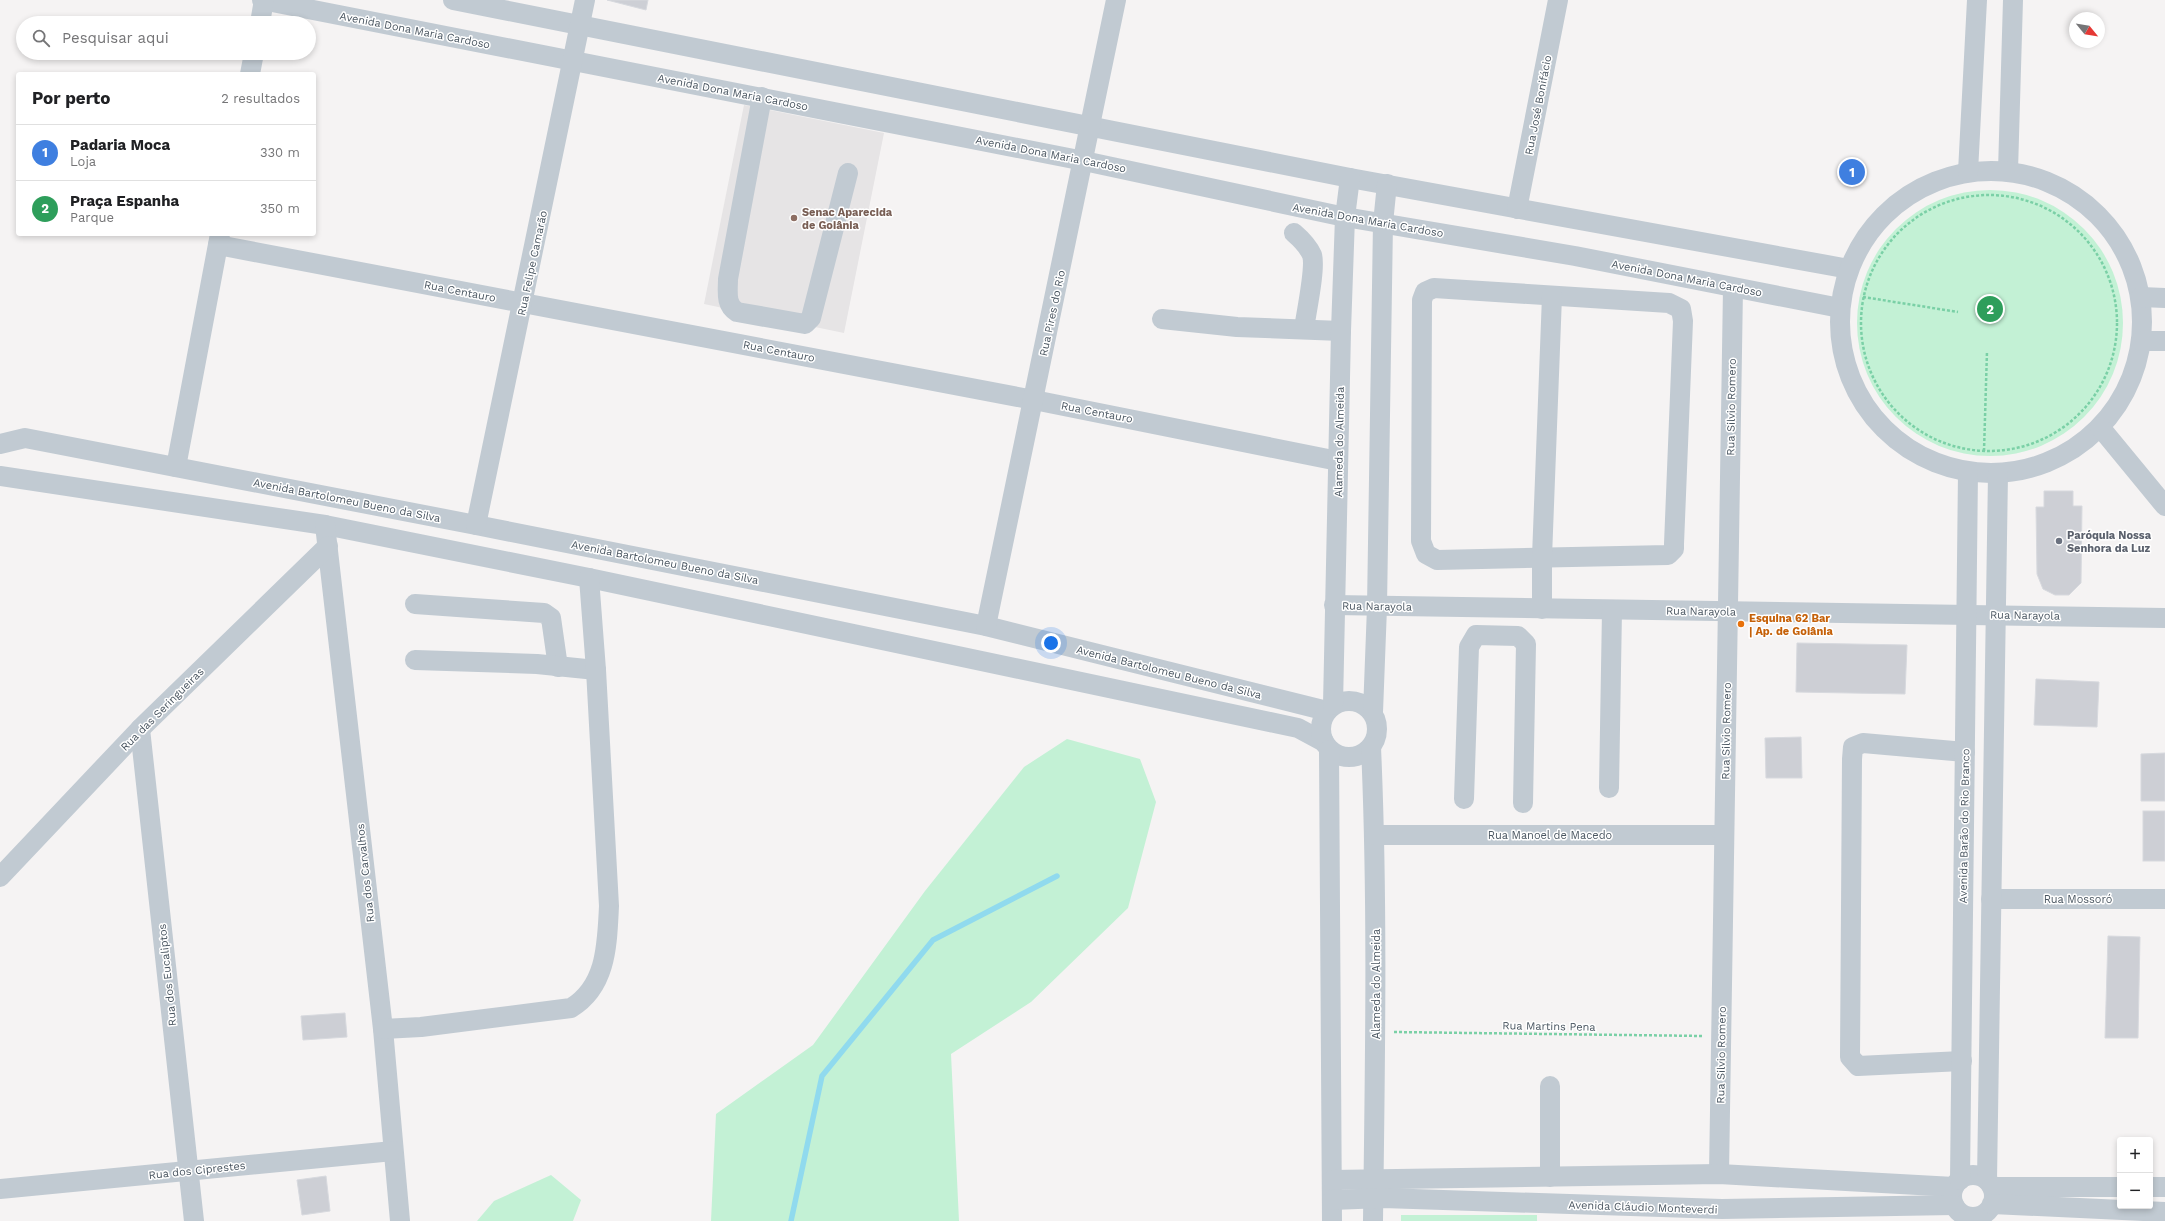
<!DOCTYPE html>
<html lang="pt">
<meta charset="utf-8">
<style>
body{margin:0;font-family:"Work Sans",sans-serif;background:#f6f6f6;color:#202124}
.controls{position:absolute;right:12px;bottom:12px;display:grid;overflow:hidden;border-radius:4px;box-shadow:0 2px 6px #0003}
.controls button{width:36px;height:36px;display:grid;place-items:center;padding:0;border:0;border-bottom:1px solid #e0e0e0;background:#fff;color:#202124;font:20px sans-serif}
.compass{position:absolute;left:2069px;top:12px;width:36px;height:36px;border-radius:50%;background:#fff;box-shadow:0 2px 6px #0003;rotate:120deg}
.you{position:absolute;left:1051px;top:643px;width:14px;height:14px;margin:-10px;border:3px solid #fff;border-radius:50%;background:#1a73e8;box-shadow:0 0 0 6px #1a73e833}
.badge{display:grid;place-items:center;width:26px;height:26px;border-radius:50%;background:#1a73e8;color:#fff;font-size:13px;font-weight:700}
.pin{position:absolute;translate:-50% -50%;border:2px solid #fff;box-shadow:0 1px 4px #0006}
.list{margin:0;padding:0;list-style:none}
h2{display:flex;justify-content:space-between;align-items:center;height:52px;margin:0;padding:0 16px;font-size:17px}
h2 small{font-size:13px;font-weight:400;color:#757577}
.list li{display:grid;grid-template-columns:26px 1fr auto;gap:12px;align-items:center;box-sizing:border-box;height:56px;padding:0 16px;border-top:1px solid #e0e0e0}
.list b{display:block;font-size:15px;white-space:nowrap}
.list p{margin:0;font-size:13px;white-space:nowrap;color:#757577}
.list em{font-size:13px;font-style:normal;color:#757577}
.icon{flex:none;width:22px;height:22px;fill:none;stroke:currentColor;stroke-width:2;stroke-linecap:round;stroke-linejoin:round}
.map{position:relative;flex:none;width:2165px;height:1221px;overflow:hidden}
.search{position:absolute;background:#fff;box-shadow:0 2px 6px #0003;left:16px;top:16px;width:300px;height:44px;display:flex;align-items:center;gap:10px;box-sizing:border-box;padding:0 14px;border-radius:22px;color:#757577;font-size:15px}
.panel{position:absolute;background:#fff;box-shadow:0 2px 6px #0003;left:16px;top:72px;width:300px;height:164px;border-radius:4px}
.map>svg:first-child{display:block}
.education{fill:#e6e4e5}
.green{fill:#c3f1d5}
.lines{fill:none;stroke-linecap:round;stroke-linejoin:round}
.stream{stroke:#90daee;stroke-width:5.5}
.building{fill:#cdcfd5;stroke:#d7d9de}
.path{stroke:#7ad0a6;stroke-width:2.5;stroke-dasharray:3 2;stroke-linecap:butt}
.minor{stroke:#c1cad2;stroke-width:20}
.education-dot{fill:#8d6e63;stroke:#fff;stroke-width:1.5}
.worship-dot{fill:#6b7280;stroke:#fff;stroke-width:1.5}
.food-dot{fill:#e8710a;stroke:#fff;stroke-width:1.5}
.labels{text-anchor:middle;stroke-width:3;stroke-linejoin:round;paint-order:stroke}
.street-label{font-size:11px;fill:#4a5661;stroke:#fff}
.education-label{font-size:11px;font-weight:bold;fill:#785e54;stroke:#fff;text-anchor:start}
.worship-label{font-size:11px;font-weight:bold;fill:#5b616d;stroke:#fff;text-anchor:start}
.food-label{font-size:11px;font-weight:bold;fill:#c56008;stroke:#fff;text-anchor:start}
</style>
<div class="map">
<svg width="2165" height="1221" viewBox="0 0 2165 1221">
<rect width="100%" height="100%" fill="#f5f3f3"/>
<path class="education" d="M744,105L884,133L844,333L704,304Z"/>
<g class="green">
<circle cx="1990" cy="323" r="133"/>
<path d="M1067,739L1140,759L1156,802L1128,908L1031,1002L951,1054L959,1221H711L716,1114L813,1045L925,891L1024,767Z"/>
<path d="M551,1175L581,1200L573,1221H477L494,1201Z"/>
<rect x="1401" y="1215" width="136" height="6"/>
</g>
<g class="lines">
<path class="stream" d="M791,1221L822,1076L933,940L1057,876"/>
</g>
<g class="building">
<path d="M607,0H648L646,10Z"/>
<path d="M2044,491H2073V506H2082L2081,583L2069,595H2055L2043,589L2037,574L2036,507H2044Z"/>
<path d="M1797,643L1907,645L1905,694L1796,692Z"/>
<path d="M2036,679L2099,682L2097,727L2034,725Z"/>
<path d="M1801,737L1802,778H1766L1765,738Z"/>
<path d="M2165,753V801H2141V754Z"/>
<rect x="2143" y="811" width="22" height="50"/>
<path d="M2108,936L2140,937L2138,1038H2105Z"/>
<path d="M345,1013L347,1037L303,1040L301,1016Z"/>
<path d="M326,1176L330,1211L302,1215L297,1180Z"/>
</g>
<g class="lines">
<g class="path">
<circle cx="1989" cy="323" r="128"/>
<path d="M1863,297L1958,312"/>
<path d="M1984,451L1987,351"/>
<path d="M1394,1032L1703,1036"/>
</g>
<g class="minor">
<path d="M262,0L1084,161L1345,217L1575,256L1840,308"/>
<path d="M453,0L1350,178L1849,269"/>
<path d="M260,23L264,0"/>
<path d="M250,74L254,53"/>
<path d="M762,97L728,279C728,291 725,305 737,312L805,324L811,318L848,173"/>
<path d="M2008,171L2013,0"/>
<circle cx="1991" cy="322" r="151"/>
<path d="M1968,172L1977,0"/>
<path d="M1517,209L1558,0"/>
<path d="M1294,233C1301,239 1308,246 1312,255C1316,267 1306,314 1304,329"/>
<path d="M218,245L1034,400L1338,461"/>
<path d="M1434,288L1669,303L1681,309L1683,321L1674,544V549L1668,555L1437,560L1426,554L1421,541L1422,300L1425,292Z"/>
<path d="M2141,297L2165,298"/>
<path d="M1162,319L1237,327L1341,331"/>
<path d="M2141,341H2165"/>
<path d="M2100,427L2165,506"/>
<path d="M0,444L25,438L476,525L986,626L1327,711"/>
<path d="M176,467L220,234"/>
<path d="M0,476L325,525L589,578L1298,728L1324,742"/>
<path d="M325,525L383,1029L400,1221"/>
<path d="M476,525L585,0"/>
<path d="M415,604L544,613L551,618L558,667"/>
<path d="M1334,605L2165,618"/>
<path d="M1542,609V557L1552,296"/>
<path d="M986,626L1116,0"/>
<path d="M415,660L537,664L596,670"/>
<circle cx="1349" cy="729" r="28"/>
<path d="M1333,705L1341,331L1345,217L1350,178"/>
<path d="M1373,712L1377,607L1383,223L1387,184"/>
<path d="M140,729L194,1221"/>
<path d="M1371,747C1378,905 1375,1063 1373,1221"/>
<path d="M1329,750L1332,1221"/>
<path d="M1609,788L1612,610"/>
<path d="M1464,799L1469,647L1476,635L1518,636L1526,644L1523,803"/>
<path d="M1375,835H1724"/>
<path d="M0,877L140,729L328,546"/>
<path d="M1991,899H2165"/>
<path d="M383,1029L421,1027L571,1008C607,986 607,944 609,906L596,670L589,578"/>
<path d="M1962,1061L1858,1066L1850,1057L1852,759L1853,747L1863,743L1965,752"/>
<path d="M1550,1086V1177"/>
<path d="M1719,1174L1733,288"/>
<circle cx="1973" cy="1196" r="21"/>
<path d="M1332,1180L1719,1174L1954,1187"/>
<path d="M1960,1180L1968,472"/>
<path d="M1987,1180L1998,474"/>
<path d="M1992,1187H2120"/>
<path d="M2150,1187H2165"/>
<path d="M0,1189L393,1151"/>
<path d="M1332,1200L1383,1198L1722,1209L1954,1205"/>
<path d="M1992,1204L2165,1212"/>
</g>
</g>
<circle class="education-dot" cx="794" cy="218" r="4"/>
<circle class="worship-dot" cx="2059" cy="541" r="4"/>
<circle class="food-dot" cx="1741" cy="624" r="4"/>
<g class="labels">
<g class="street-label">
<text transform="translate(415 30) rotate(11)" y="4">Avenida Dona Maria Cardoso</text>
<text transform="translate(733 92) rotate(11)" y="4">Avenida Dona Maria Cardoso</text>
<text transform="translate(1538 105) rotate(-79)" y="4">Rua José Bonifácio</text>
<text transform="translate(1051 154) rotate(11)" y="4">Avenida Dona Maria Cardoso</text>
<text transform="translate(1368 220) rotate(10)" y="4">Avenida Dona Maria Cardoso</text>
<text transform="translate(532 263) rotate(-78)" y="4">Rua Felipe Camarão</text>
<text transform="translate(1687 278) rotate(11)" y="4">Avenida Dona Maria Cardoso</text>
<text transform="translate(460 291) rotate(11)" y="4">Rua Centauro</text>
<text transform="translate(1052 313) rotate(-78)" y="4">Rua Pires do Rio</text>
<text transform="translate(779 351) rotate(11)" y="4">Rua Centauro</text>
<text transform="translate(1731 407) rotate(-89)" y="4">Rua Silvio Romero</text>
<text transform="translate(1097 412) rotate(11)" y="4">Rua Centauro</text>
<text transform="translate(1339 442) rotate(-89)" y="4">Alameda do Almeida</text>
<text transform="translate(347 500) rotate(11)" y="4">Avenida Bartolomeu Bueno da Silva</text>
<text transform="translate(665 562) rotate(11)" y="4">Avenida Bartolomeu Bueno da Silva</text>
<text transform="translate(1377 606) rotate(1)" y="4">Rua Narayola</text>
<text transform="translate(1701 611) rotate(1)" y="4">Rua Narayola</text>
<text transform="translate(2025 615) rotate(1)" y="4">Rua Narayola</text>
<text transform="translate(1169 672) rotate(14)" y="4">Avenida Bartolomeu Bueno da Silva</text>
<text transform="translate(162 709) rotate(-45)" y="4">Rua das Seringueiras</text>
<text transform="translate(1726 731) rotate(-89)" y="4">Rua Silvio Romero</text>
<text transform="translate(1964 826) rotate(-89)" y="4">Avenida Barão do Rio Branco</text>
<text x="1550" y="839">Rua Manoel de Macedo</text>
<text transform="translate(365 873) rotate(-96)" y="4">Rua dos Carvalhos</text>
<text x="2078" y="903">Rua Mossoró</text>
<text transform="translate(167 975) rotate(-96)" y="4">Rua dos Eucaliptos</text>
<text transform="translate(1376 984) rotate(-90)" y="4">Alameda do Almeida</text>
<text transform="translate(1549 1026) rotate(1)" y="4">Rua Martins Pena</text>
<text transform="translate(1721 1055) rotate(-89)" y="4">Rua Silvio Romero</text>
<text transform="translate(197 1170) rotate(-6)" y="4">Rua dos Ciprestes</text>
<text transform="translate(1643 1207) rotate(2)" y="4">Avenida Cláudio Monteverdi</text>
</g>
<g class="education-label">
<text x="802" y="216">Senac Aparecida<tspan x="802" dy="13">de Goiânia</tspan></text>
</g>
<g class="worship-label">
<text x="2067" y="539">Paróquia Nossa<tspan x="2067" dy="13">Senhora da Luz</tspan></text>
</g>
<g class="food-label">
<text x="1749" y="622">Esquina 62 Bar<tspan x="1749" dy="13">| Ap. de Goiânia</tspan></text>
</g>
</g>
</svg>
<div class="controls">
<button>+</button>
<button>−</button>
</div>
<svg class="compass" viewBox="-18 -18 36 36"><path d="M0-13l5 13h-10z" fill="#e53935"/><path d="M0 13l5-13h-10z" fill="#757577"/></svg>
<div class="you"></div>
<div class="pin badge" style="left:1852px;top:172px;background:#3f7fe0">1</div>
<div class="pin badge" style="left:1990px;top:309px;background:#2e9e5b">2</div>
<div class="search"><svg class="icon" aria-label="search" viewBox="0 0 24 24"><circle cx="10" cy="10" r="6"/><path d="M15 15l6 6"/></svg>Pesquisar aqui</div>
<section class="panel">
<h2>Por perto<small>2 resultados</small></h2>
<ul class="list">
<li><span class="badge" style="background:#3f7fe0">1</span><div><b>Padaria Moca</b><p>Loja</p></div><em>330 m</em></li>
<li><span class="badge" style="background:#2e9e5b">2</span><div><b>Praça Espanha</b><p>Parque</p></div><em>350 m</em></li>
</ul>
</section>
</div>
